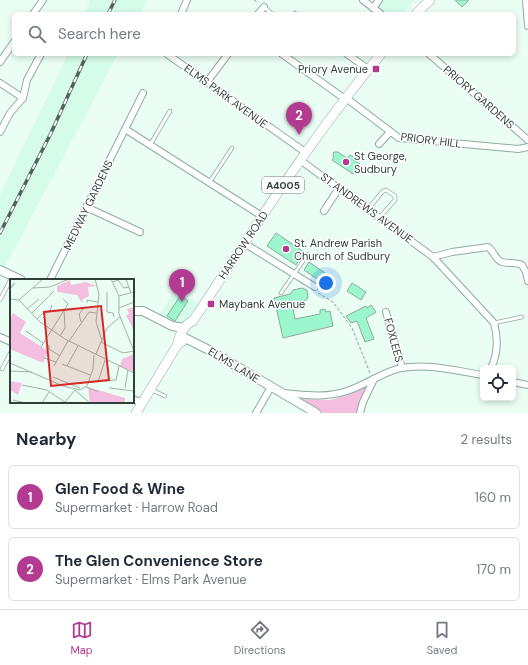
<!DOCTYPE html>
<meta charset="utf-8">
<style>
body{margin:0;font-family:"DM Sans",sans-serif;background:#f6f6f7;color:#1f2937}
.controls{position:absolute;right:12px;bottom:12px;display:grid;overflow:hidden;border-radius:6px;box-shadow:0 2px 6px #0003}
.controls button{width:36px;height:36px;display:grid;place-items:center;padding:0;border:0;border-bottom:1px solid #e0e1e3;background:#fff;color:#1f2937;font:20px sans-serif}
.you{position:absolute;left:326px;top:283px;width:14px;height:14px;margin:-10px;border:3px solid #fff;border-radius:50%;background:#1a73e8;box-shadow:0 0 0 6px #1a73e833}
.badge{display:grid;place-items:center;width:26px;height:26px;border-radius:50%;background:#b23b91;color:#fff;font-size:13px;font-weight:700}
.pin{position:absolute;translate:-50% -33px;filter:drop-shadow(0 1px 2px #0008)}
.pin::after{content:'';position:absolute;top:21px;width:14px;height:12px;background:inherit;clip-path:polygon(0 0,100% 0,50% 100%)}
.list{margin:0;padding:0;list-style:none}
h2{display:flex;justify-content:space-between;align-items:center;height:52px;margin:0;padding:0 16px;font-size:17px}
h2 small{font-size:13px;font-weight:400;color:#747a83}
.list li{display:grid;grid-template-columns:26px 1fr auto;gap:12px;align-items:center;box-sizing:border-box;height:64px;margin:0 8px 8px;padding:0 8px;border:1px solid #e0e1e3;border-radius:6px}
.list b{display:block;font-size:15px;white-space:nowrap}
.list p{margin:0;font-size:13px;white-space:nowrap;color:#747a83}
.list em{font-size:13px;font-style:normal;color:#747a83}
.icon{flex:none;width:22px;height:22px;fill:none;stroke:currentColor;stroke-width:2;stroke-linecap:round;stroke-linejoin:round}
.map{position:relative;flex:none;width:528px;height:413px;overflow:hidden}
.search{position:absolute;background:#fff;box-shadow:0 2px 6px #0003;left:12px;right:12px;top:12px;height:44px;display:flex;align-items:center;gap:10px;box-sizing:border-box;padding:0 14px;border-radius:6px;color:#747a83;font-size:15px}
.sheet{height:196px;background:#fff}
nav{display:flex;justify-content:space-around;align-items:center;box-sizing:border-box;height:56px;border-top:1px solid #e0e1e3;background:#fff;font-size:11px;color:#747a83}
nav a{display:grid;justify-items:center;gap:2px}
nav .on{color:#b23b91}
.map>svg:first-child{display:block}
.built{fill:#d4fce8}
.green{fill:#f4bee0}
.building{fill:#9cf6ce;stroke:#8dab9d}
.lines{fill:none;stroke-linecap:round;stroke-linejoin:round}
.lane-casing{stroke:#8eac9e;stroke-width:4.5}
.street-casing{stroke:#8eac9e;stroke-width:8}
.secondary-casing{stroke:#8eac9e;stroke-width:10}
.primary-casing{stroke:#8eac9e;stroke-width:10}
.path{stroke:#8d9d95;stroke-width:1;stroke-dasharray:3 2;stroke-linecap:butt}
.lane{stroke:#fff;stroke-width:3}
.street{stroke:#fff;stroke-width:6}
.secondary{stroke:#fff;stroke-width:8}
.primary{stroke:#fff;stroke-width:9}
.rail-casing{stroke:#54625b;stroke-width:3.5}
.rail{stroke:#fff;stroke-width:2;stroke-dasharray:6;stroke-linecap:butt}
.poi-dot{fill:#b23b91;stroke:#fff;stroke-width:1.5}
.labels{text-anchor:middle;stroke-width:3;stroke-linejoin:round;paint-order:stroke}
.shield{fill:#fff;stroke:#707974;stroke-width:1}
.shield-label{font-size:10px;font-weight:bold;fill:#323f39}
.poi-label{font-size:11px;fill:#323f39;stroke:#fff;text-anchor:start}
.street-label{font-size:11px;fill:#323f39;stroke:#fff}
.inset-road{fill:none;stroke:#a1b2a9;stroke-width:1}
.view{fill:#d62828;fill-opacity:0.15;stroke:#d62828;stroke-width:2}
.inset-edge{fill:none;stroke:#323f39;stroke-width:2}
</style>
<div class="map">
<svg width="528" height="413" viewBox="0 0 528 413">
<rect width="100%" height="100%" fill="#ebfef4"/>
<g class="built">
<path d="M90,0H147L140,14H84Z"/>
<path d="M384,0H414L402,14H383L376,9Z"/>
<path d="M68,54H118L0,276V195Z"/>
<path d="M175,290L198,304L184,324L175,323L160,315Z"/>
</g>
<path class="green" d="M366,387L359,403L357,413H323L300,399L330,400L345,396Z"/>
<g class="building">
<path d="M455,0H469L462,7Z"/>
<path d="M334,152H338L347,158L350,155L355,158L353,160L360,164L353,174L332,160L334,157L333,154Z"/>
<path d="M276,233L304,252L296,265L267,246Z"/>
<path d="M309,262L325,273L320,281L304,270Z"/>
<path d="M352,283L366,292L361,300L347,291Z"/>
<path d="M302,288L307,290L308,298L305,301L292,304L295,319L320,314V310L325,309L326,312L330,311L333,326L283,338L274,298L290,294L293,290Z"/>
<path d="M180,296L188,301L175,321L167,316Z"/>
<path d="M371,305L376,312L366,318L374,339L365,342L357,321L351,323L346,316L366,306L367,308Z"/>
</g>
<g class="lines">
<g class="lane-casing">
<g id="lane">
<path d="M264,7L272,14"/>
<path d="M294,14L295,13"/>
<path d="M150,145L170,111"/>
<path d="M209,183L232,148"/>
<path d="M368,209L383,191L386,190L395,196V200L380,217"/>
<path d="M281,293L308,254"/>
<path d="M0,300L12,277"/>
<path d="M494,323L522,317"/>
<path d="M2,369L11,352"/>
<path d="M152,390L165,396"/>
</g>
</g>
<g class="street-casing">
<g id="street">
<path d="M363,0L381,14"/>
<path d="M526,0L528,26"/>
<path d="M373,8L379,0"/>
<path d="M33,14L43,0"/>
<path d="M181,14L187,0"/>
<path d="M258,14L264,7"/>
<path d="M167,54L305,152"/>
<path d="M282,54L345,99"/>
<path d="M347,54L368,69"/>
<path d="M429,54L528,140"/>
<path d="M0,62L14,42"/>
<path d="M207,82L228,54"/>
<path d="M0,83L23,98"/>
<path d="M346,98L399,138L518,149L528,147"/>
<path d="M125,129L262,216"/>
<path d="M0,132L10,113L23,98L27,80L41,54"/>
<path d="M379,144L390,132"/>
<path d="M300,160L433,257L494,323C498,338 498,354 491,368"/>
<path d="M86,207L140,232"/>
<path d="M324,211L339,188"/>
<path d="M244,243L315,287"/>
<path d="M433,257L452,252L488,247C494,251 495,260 502,262C509,264 515,262 522,265L526,272L528,281"/>
<path d="M50,280L143,93"/>
<path d="M386,312L402,368"/>
<path d="M0,337L11,342"/>
<path d="M513,382L528,385"/>
<path d="M284,393C306,395 326,398 347,391C366,385 382,372 401,368C428,363 456,371 483,375"/>
<path d="M133,399L142,403"/>
<path d="M256,413L271,387"/>
<path d="M360,413L363,402L374,379"/>
</g>
</g>
<g class="secondary-casing">
<g id="secondary">
<path d="M0,270L21,280"/>
<path d="M133,311H143L172,326L184,328"/>
<path d="M185,338L209,350L316,413"/>
</g>
</g>
<g class="primary-casing">
<g id="primary">
<path d="M416,14L430,0"/>
<path d="M178,344C178,336 185,324 193,321C253,230 311,138 381,54"/>
<path d="M136,413L176,347L178,344L183,341"/>
</g>
</g>
<g class="path">
<path d="M254,0L258,3"/>
<path d="M318,293L333,302L352,328L370,373"/>
</g>
<use href="#lane" class="lane"/>
<use href="#street" class="street"/>
<use href="#secondary" class="secondary"/>
<use href="#primary" class="primary"/>
<g class="rail-casing">
<g id="rail">
<path d="M108,14L115,0"/>
<path d="M0,233L51,133L87,54"/>
</g>
</g>
<use href="#rail" class="rail"/>
</g>
<g class="poi-dot">
<rect x="372" y="65" width="8" height="8" rx="2"/>
<circle cx="346" cy="162" r="4"/>
<circle cx="286" cy="249" r="4"/>
<rect x="207" y="300" width="8" height="8" rx="2"/>
</g>
<g class="labels">
<rect class="shield" x="262" y="177" width="42" height="16" rx="3"/>
<g class="shield-label">
<text x="283" y="189">A4005</text>
</g>
<g class="poi-label">
<text x="368" y="73" text-anchor="end">Priory Avenue</text>
<text x="354" y="160">St George,<tspan x="354" dy="13">Sudbury</tspan></text>
<text x="294" y="247">St. Andrew Parish<tspan x="294" dy="13">Church of Sudbury</tspan></text>
<text x="219" y="308">Maybank Avenue</text>
</g>
<g class="street-label">
<text transform="translate(226 96) rotate(36)" y="4">ELMS PARK AVENUE</text>
<text transform="translate(479 97) rotate(41)" y="4">PRIORY GARDENS</text>
<text transform="translate(431 140) rotate(7)" y="4">PRIORY HILL</text>
<text transform="translate(88 205) rotate(-64)" y="4">MEDWAY GARDENS</text>
<text transform="translate(367 208) rotate(36)" y="4">ST ANDREWS AVENUE</text>
<text transform="translate(243 245) rotate(-56)" y="4">HARROW ROAD</text>
<text transform="translate(394 340) rotate(75)" y="4">FOXLEES</text>
<text transform="translate(234 365) rotate(31)" y="4">ELMS LANE</text>
</g>
</g>
<g transform="translate(10 279)">
<rect width="124" height="124" fill="#ebfef4"/>
<path d="M60,1L61,6L76,3L86,7L78,8L79,17L73,20L72,24L67,16L47,13V7ZM124,28V52L116,36L119,35L117,30ZM3,34L16,43L10,54L38,72L33,84L0,70V40ZM124,75V93L110,87L112,80ZM0,102L12,104L8,116L0,111ZM78,108L115,119V124H80Z" fill="#f4bee0"/>
<path class="inset-road" d="M85,0L89,15L86,43L92,62M101,0L109,17V35L124,72M116,0L121,14M103,3L108,1L114,9L119,8M0,8L5,4L0,10M23,9L40,8L59,0M97,13V33L103,34L104,38M109,17L124,13M1,20L9,21L30,43L55,60L124,94M9,21L33,0M77,24V21L88,23M109,29L124,23M17,30L29,20M22,34L44,12M27,40L33,34L40,32L42,26M71,43L69,35L74,29M19,54L16,52L33,64M50,57L55,49L54,30M59,62L79,33L86,34M91,63L113,74L124,72M39,66V70L50,77M31,68L58,25L53,20M86,75L97,49L110,38M34,79L46,83M0,84L53,107L70,111L77,107L83,90L84,76M52,85L80,96M44,87L58,62M57,87L68,67M0,92L22,93M43,98L70,109M95,102L106,101L109,87M88,103L95,81M12,106L37,111L56,124M76,108L89,113M99,109L124,112M115,109L118,91M65,111L80,124M3,121L16,124M55,123L65,111M32,124L39,113"/>
<path class="view" d="M91,27L99,101L41,107L34,33Z"/>
<rect width="124" height="124" class="inset-edge"/>
</g>
</svg>
<div class="controls">
<button><svg class="icon" aria-label="locate" viewBox="0 0 24 24"><circle cx="12" cy="12" r="6"/><path d="M12 2v4M12 18v4M2 12h4M18 12h4"/></svg></button>
</div>
<div class="you"></div>
<div class="pin badge" style="left:182px;top:302px">1</div>
<div class="pin badge" style="left:299px;top:135px">2</div>
<div class="search"><svg class="icon" aria-label="search" viewBox="0 0 24 24"><circle cx="10" cy="10" r="6"/><path d="M15 15l6 6"/></svg>Search here</div>
</div>
<section class="sheet">
<h2>Nearby<small>2 results</small></h2>
<ul class="list">
<li><span class="badge">1</span><div><b>Glen Food &amp; Wine</b><p>Supermarket · Harrow Road</p></div><em>160 m</em></li>
<li><span class="badge">2</span><div><b>The Glen Convenience Store</b><p>Supermarket · Elms Park Avenue</p></div><em>170 m</em></li>
</ul>
</section>
<nav>
<a class="on"><svg class="icon" aria-label="map" viewBox="0 0 24 24"><path d="M3 6l6-2 6 2 6-2v14l-6 2-6-2-6 2zM9 4v14M15 6v14"/></svg>Map</a>
<a><svg class="icon" aria-label="directions" viewBox="0 0 24 24"><path d="M12 3l9 9-9 9-9-9zM9 14v-3h6M13 9l2 2-2 2"/></svg>Directions</a>
<a><svg class="icon" aria-label="saved" viewBox="0 0 24 24"><path d="M7 4h10v16l-5-4-5 4z"/></svg>Saved</a>
</nav>
